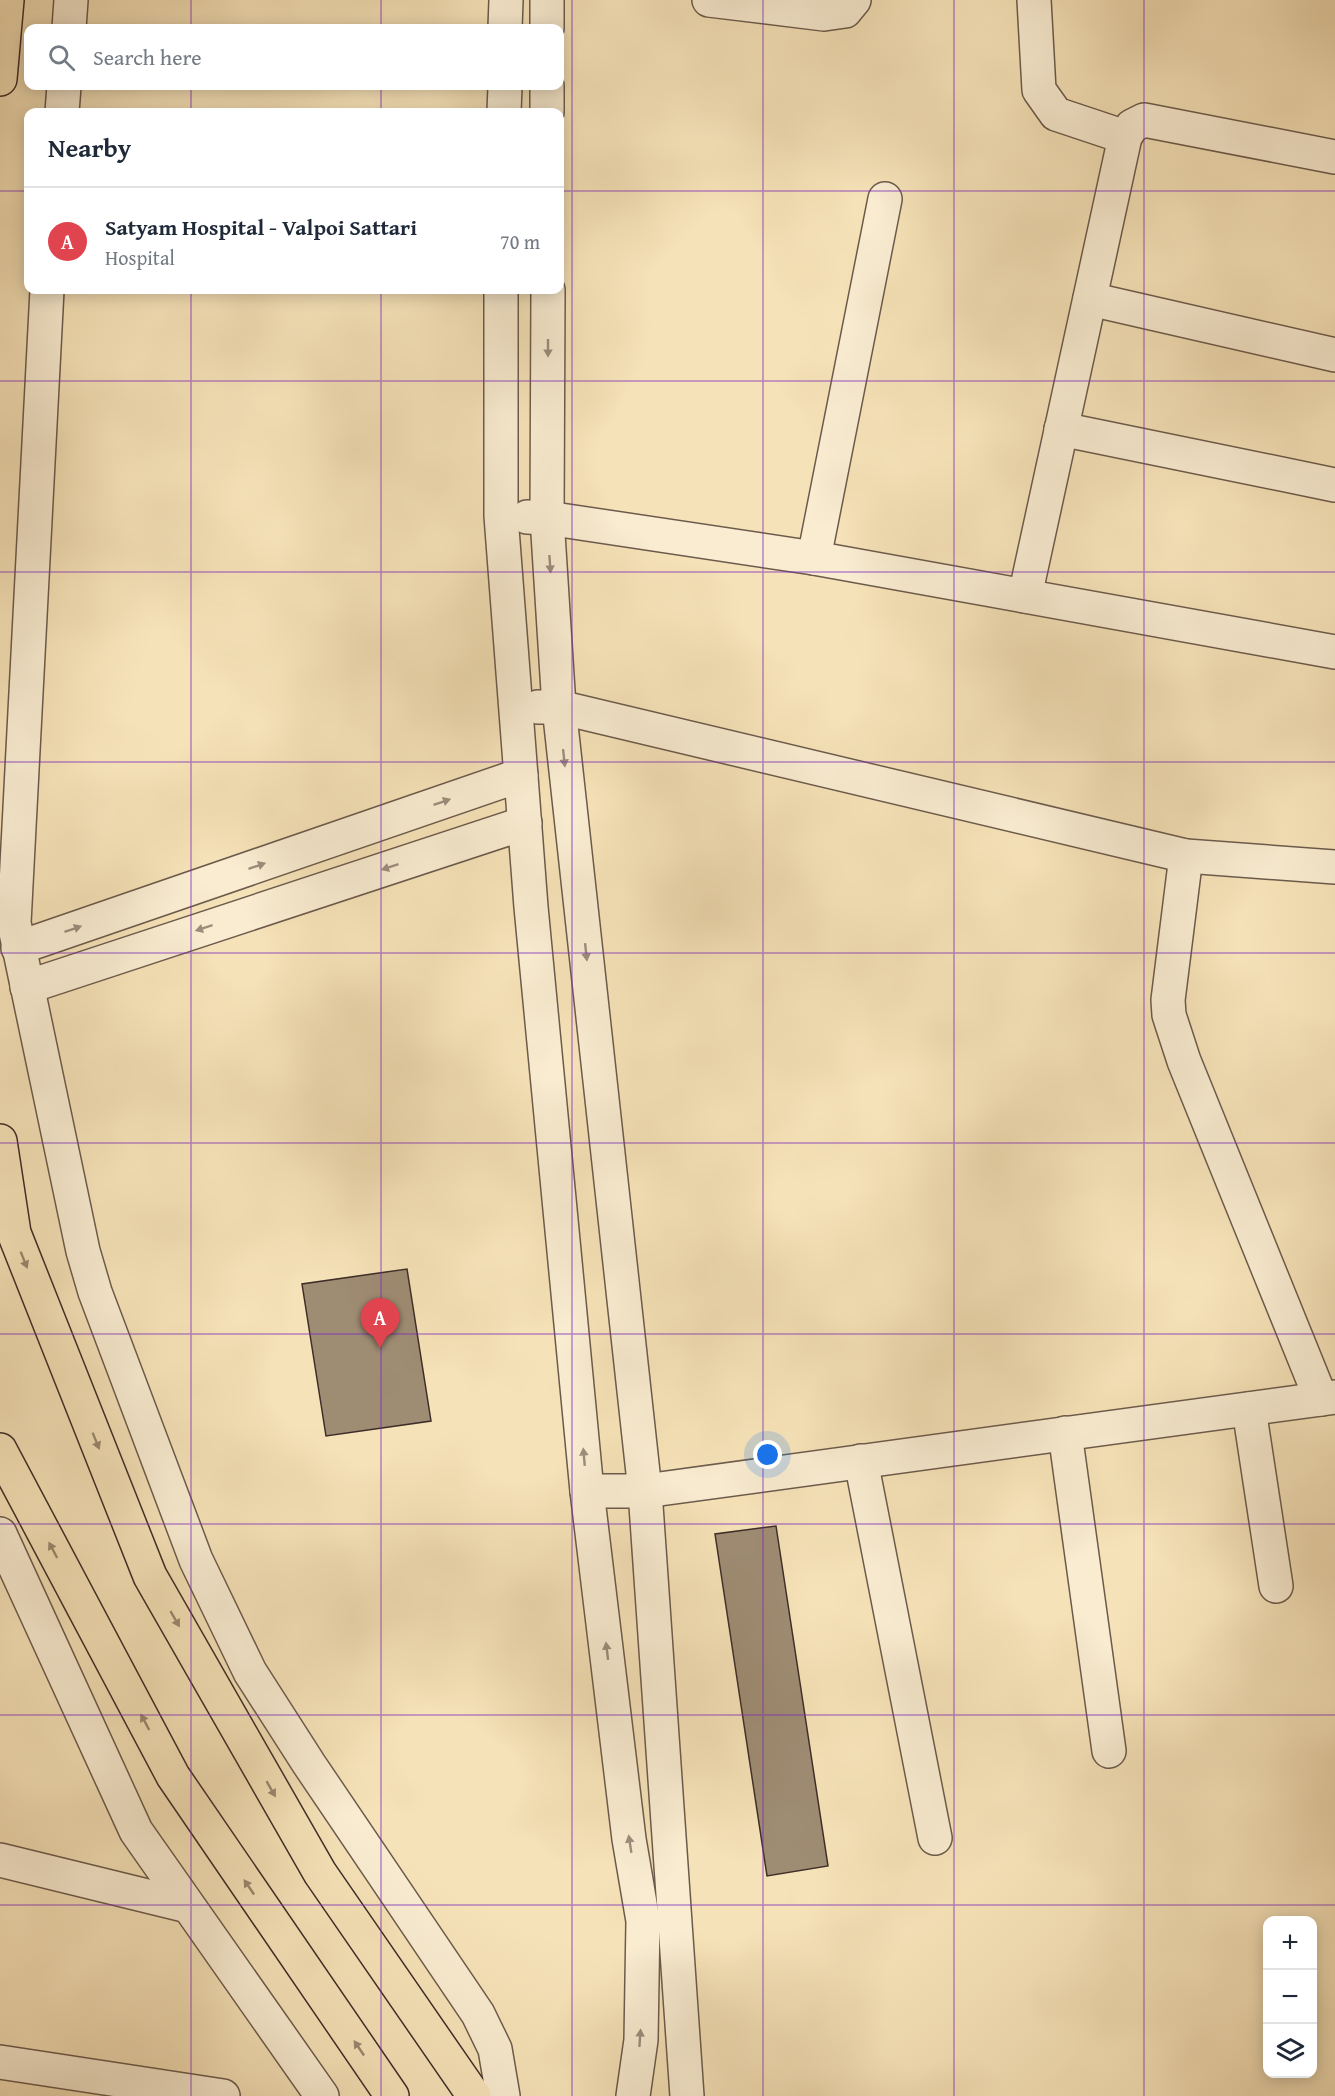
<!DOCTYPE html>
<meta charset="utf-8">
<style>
body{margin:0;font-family:"Gentium Book Plus",serif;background:#f2f2f3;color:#1f2937}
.controls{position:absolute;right:18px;bottom:18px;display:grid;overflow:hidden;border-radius:12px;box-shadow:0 3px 15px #0003}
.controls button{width:54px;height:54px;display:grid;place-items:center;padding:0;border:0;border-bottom:2px solid #e0e1e3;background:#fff;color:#1f2937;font:30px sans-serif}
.you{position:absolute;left:768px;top:1455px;width:21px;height:21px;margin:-15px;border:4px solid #fff;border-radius:50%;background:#1a73e8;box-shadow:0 0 0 9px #1a73e833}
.badge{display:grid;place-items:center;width:39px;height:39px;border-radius:50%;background:#0f766e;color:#fff;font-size:20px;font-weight:700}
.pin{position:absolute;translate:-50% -50px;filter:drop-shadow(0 2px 3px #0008)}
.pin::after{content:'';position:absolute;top:32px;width:21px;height:18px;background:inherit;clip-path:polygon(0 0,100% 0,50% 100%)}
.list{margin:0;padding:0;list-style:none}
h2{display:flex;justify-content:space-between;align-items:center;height:78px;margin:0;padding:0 24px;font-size:26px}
h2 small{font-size:20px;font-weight:400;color:#747a83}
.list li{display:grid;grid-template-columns:39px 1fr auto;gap:18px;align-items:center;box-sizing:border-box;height:108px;padding:0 24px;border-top:2px solid #e0e1e3}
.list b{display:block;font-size:22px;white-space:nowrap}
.list p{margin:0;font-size:20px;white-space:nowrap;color:#747a83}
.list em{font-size:20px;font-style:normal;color:#747a83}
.icon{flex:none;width:33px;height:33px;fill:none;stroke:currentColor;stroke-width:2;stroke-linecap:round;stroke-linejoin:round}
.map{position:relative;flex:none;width:1335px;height:2096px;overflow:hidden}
.search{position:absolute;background:#fff;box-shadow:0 3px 15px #0003;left:24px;top:24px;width:540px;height:66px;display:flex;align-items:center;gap:15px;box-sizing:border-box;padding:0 21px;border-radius:12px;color:#747a83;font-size:22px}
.panel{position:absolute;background:#fff;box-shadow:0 3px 15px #0003;left:24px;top:108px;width:540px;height:186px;border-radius:12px}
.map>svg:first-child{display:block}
.building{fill:#9e8c73;stroke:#3e2e28;stroke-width:1.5}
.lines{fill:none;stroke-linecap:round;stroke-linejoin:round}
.minor-casing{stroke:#6c5b4c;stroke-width:36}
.highway-casing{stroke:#3e2e28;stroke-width:36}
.minor{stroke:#f9ecd1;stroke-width:33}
.highway{stroke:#f6e2b8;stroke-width:33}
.oneway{fill:#9c8d7c}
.oneway2{fill:#9a8870}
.grid{fill:none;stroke:#7b2cbf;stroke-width:1.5;stroke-opacity:0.55}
</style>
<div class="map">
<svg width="1335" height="2096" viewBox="0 0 1335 2096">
<rect width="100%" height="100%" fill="#f6e2b8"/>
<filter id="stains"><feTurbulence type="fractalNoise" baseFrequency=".00333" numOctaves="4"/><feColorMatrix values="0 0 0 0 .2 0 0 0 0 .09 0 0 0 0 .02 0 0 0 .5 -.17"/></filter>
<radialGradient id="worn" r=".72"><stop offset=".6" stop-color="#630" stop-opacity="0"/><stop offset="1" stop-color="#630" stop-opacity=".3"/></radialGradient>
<g class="building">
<path d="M407,1269L431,1421L326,1436L302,1284Z"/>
<path d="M776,1526L828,1866L767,1876L715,1534Z"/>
</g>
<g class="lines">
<g class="minor-casing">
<g id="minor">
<path d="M547,0V28"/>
<path d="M709,0L824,14L845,11L854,0"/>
<path d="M1034,0L1039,90L1056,114L1125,137"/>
<path d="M69,28L71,0"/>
<path d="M505,28L506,0"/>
<path d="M547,86V112"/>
<path d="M62,112L64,86"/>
<path d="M504,112L505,86"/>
<path d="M47,290L14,923L83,1251L95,1292L196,1560L250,1672L309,1764L478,2014L495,2049L503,2096"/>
<path d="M501,290V516L531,907L587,1491L629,1839L643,1921L641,2040L633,2096"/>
<path d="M548,290L547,518L559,707L645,1491L687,2096"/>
<path d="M1090,299L1335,355"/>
<path d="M1061,429L1335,485"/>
<path d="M527,517L547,518L814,558L1335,652"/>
<path d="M814,558L885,199"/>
<path d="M1025,596L1125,137L1132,126L1144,120L1335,157"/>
<path d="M538,707H559L1186,856L1335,867"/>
<path d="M1186,856L1168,1000L1169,1015L1184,1061L1321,1399"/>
<path d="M18,948L521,775"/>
<path d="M27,987L525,823"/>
<path d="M1249,1409L1276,1586"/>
<path d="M1065,1433L1109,1751"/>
<path d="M861,1461L935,1838"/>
<path d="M587,1491H645L1335,1397"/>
<path d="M0,1534L136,1831L322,2096"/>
<path d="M0,1860L188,1906"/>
<path d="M0,2062L223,2096"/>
</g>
</g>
<g class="highway-casing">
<g id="highway">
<path d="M0,79L7,0"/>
<path d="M0,1141L14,1233L150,1576L320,1873L474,2096"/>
<path d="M0,1450L173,1776L392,2096"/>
</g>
</g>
<use href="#minor" class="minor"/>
<use href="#highway" class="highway"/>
</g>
<defs><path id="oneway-solid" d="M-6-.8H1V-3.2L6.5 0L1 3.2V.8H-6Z" transform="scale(1.5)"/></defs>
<g class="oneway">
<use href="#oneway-solid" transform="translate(548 348) rotate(90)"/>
<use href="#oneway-solid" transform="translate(550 564) rotate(86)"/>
<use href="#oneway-solid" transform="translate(564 758) rotate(84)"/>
<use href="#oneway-solid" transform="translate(442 802) rotate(-19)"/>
<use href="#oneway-solid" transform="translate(257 866) rotate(-19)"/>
<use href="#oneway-solid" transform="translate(390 867) rotate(162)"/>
<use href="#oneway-solid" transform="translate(204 928) rotate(162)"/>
<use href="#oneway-solid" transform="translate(73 929) rotate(-19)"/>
<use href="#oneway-solid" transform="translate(586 952) rotate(84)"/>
<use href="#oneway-solid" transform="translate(584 1457) rotate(-95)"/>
<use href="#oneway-solid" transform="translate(607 1651) rotate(-97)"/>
<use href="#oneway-solid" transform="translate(630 1844) rotate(-99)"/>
<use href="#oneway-solid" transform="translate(640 2038) rotate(-86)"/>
</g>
<g class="oneway2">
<use href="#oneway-solid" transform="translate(24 1260) rotate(68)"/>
<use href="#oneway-solid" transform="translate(96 1441) rotate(68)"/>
<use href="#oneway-solid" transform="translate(53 1550) rotate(-118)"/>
<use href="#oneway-solid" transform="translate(175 1619) rotate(60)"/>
<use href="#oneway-solid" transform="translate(145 1722) rotate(-118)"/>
<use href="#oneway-solid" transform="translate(271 1789) rotate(60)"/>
<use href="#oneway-solid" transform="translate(249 1887) rotate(-124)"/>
<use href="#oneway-solid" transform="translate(359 2048) rotate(-124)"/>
</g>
<path class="grid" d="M191,0V28M381,0V28M572,0V2096M763,0V2096M954,0V2096M1144,0V2096M191,86V112M381,86V112M0,191H28M560,191H1335M191,290V2096M381,290V2096M0,381H1335M0,572H1335M0,762H1335M0,953H1335M0,1143H1335M0,1334H1335M0,1524H1335M0,1715H1335M0,1905H1335"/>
<rect width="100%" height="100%" filter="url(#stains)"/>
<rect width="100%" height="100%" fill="url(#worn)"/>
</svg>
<div class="controls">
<button>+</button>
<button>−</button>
<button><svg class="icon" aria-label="layers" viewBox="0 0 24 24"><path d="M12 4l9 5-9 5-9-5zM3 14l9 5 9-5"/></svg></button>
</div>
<div class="you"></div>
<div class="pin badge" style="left:380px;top:1348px;background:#e0444e">A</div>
<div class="search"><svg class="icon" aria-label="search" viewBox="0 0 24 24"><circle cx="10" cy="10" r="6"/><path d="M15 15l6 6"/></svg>Search here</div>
<section class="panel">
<h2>Nearby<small></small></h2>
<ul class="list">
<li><span class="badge" style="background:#e0444e">A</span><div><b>Satyam Hospital - Valpoi Sattari</b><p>Hospital</p></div><em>70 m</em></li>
</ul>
</section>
</div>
